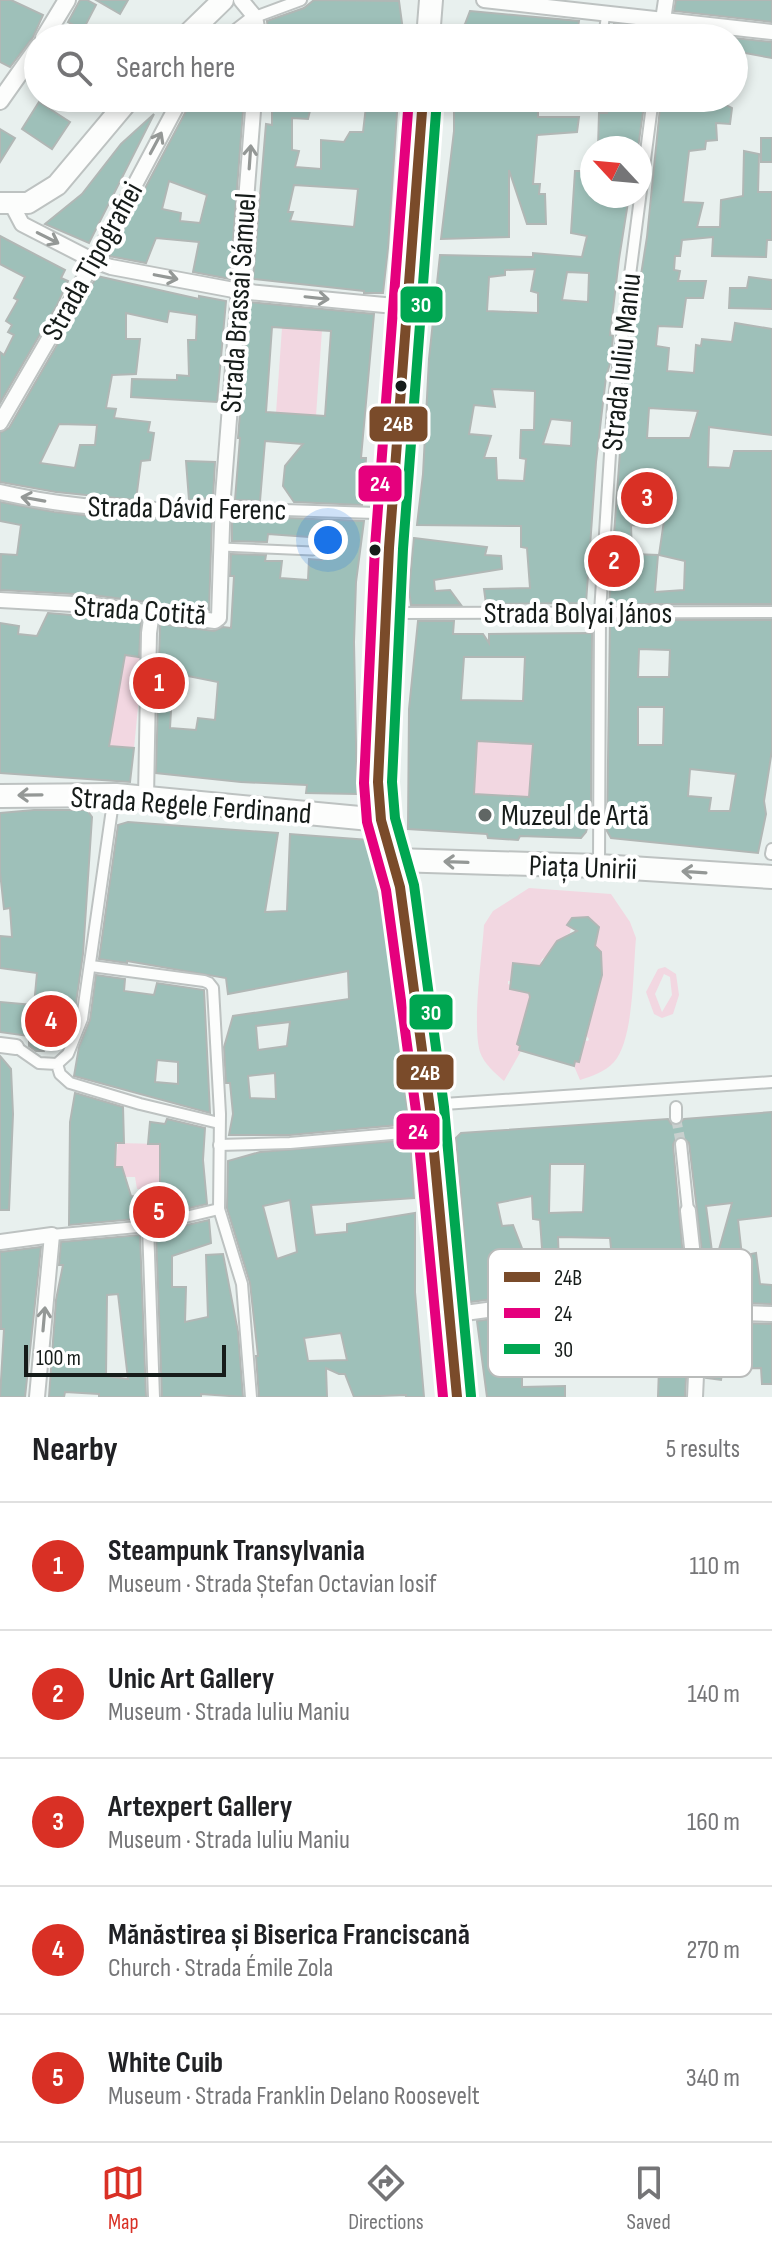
<!DOCTYPE html>
<meta charset="utf-8">
<style>
body{margin:0;font-family:"Sofia Sans Condensed",sans-serif;background:#f2f2f2;color:#202124}
.compass{position:absolute;left:580px;top:136px;width:72px;height:72px;border-radius:50%;background:#fff;box-shadow:0 4px 12px #0003;rotate:296deg}
.scale{position:absolute;left:24px;bottom:20px;width:202px;box-sizing:border-box;padding-left:8px;border:4px solid #161c1a;border-top:0;font-size:22px;line-height:28px;white-space:nowrap;color:#161c1a;-webkit-text-stroke:6px #fff;paint-order:stroke}
.you{position:absolute;left:328px;top:540px;width:28px;height:28px;margin:-20px;border:6px solid #fff;border-radius:50%;background:#1a73e8;box-shadow:0 0 0 12px #1a73e833}
.badge{display:grid;place-items:center;width:52px;height:52px;border-radius:50%;background:#d93025;color:#fff;font-size:26px;font-weight:700}
.pin{position:absolute;translate:-50% -50%;border:4px solid #fff;box-shadow:0 2px 8px #0006}
.list{margin:0;padding:0;list-style:none}
h2{display:flex;justify-content:space-between;align-items:center;height:104px;margin:0;padding:0 32px;font-size:34px}
h2 small{font-size:26px;font-weight:400;color:#757577}
.list li{display:grid;grid-template-columns:52px 1fr auto;gap:24px;align-items:center;box-sizing:border-box;height:128px;padding:0 32px;border-top:2px solid #e0e0e0}
.list b{display:block;font-size:30px;white-space:nowrap}
.list p{margin:0;font-size:26px;white-space:nowrap;color:#757577}
.list em{font-size:26px;font-style:normal;color:#757577}
.icon{flex:none;width:44px;height:44px;fill:none;stroke:currentColor;stroke-width:2;stroke-linecap:round;stroke-linejoin:round}
.map{position:relative;flex:none;width:772px;height:1397px;overflow:hidden}
.search{position:absolute;background:#fff;box-shadow:0 4px 12px #0003;left:24px;right:24px;top:24px;height:88px;display:flex;align-items:center;gap:20px;box-sizing:border-box;padding:0 28px;border-radius:44px;color:#757577;font-size:30px}
.sheet{height:744px;background:#fff}
nav{display:flex;justify-content:space-around;align-items:center;box-sizing:border-box;height:112px;border-top:2px solid #e0e0e0;background:#fff;font-size:22px;color:#757577}
nav a{display:grid;justify-items:center;gap:4px}
nav .on{color:#d93025}
.map>svg:first-child{display:block}
.green{fill:#f2d7e1;fill-rule:evenodd}
.building{fill:#9ec0b9;stroke:#b1b7b5;stroke-width:2;fill-rule:evenodd}
.lines{fill:none;stroke-linecap:round;stroke-linejoin:round}
.pedestrian-tunnel{stroke:#c8d0ce;stroke-width:10;stroke-dasharray:10 5;stroke-linecap:butt}
.service-casing{stroke:#bdc2c1;stroke-width:11}
.pedestrian-casing{stroke:#bdc2c1;stroke-width:14}
.minor-casing{stroke:#bdc2c1;stroke-width:18}
.tertiary-casing{stroke:#bdc2c1;stroke-width:20}
.secondary-casing{stroke:#bdc2c1;stroke-width:24}
.primary-casing{stroke:#bdc2c1;stroke-width:26}
.service{stroke:#fcfdfc;stroke-width:7}
.pedestrian{stroke:#fcfdfc;stroke-width:10}
.minor{stroke:#fcfdfc;stroke-width:14}
.tertiary{stroke:#fcfdfc;stroke-width:16}
.secondary{stroke:#fcfdfc;stroke-width:20}
.primary{stroke:#fcfdfc;stroke-width:22}
.bus-1-casing{stroke:#fff;stroke-width:16}
.bus-2-casing{stroke:#fff;stroke-width:16}
.bus-3-casing{stroke:#fff;stroke-width:16}
.bus-1{stroke:#7a4b2a;stroke-width:10}
.bus-2{stroke:#e5007d;stroke-width:10}
.bus-3{stroke:#00a651;stroke-width:10}
.oneway{stroke:#949896}
.bus-dot{fill:#161c1a;stroke:#fff;stroke-width:3}
.poi-dot{fill:#606664;stroke:#fff;stroke-width:3}
.labels{text-anchor:middle;stroke-width:8;stroke-linejoin:round;paint-order:stroke}
.street-label{font-size:30px;fill:#161c1a;stroke:#fff}
.poi-label{font-size:30px;fill:#161c1a;stroke:#fff;text-anchor:start}
.key{fill:#fff;stroke:#b9bbba;stroke-width:2}
.key-label{font-size:22px;fill:#161c1a}
.line-badge{stroke:#fff;stroke-width:3}
.badge-label{font-size:22px;text-anchor:middle;font-weight:bold;fill:#fff}
</style>
<div class="map">
<svg width="772" height="1397" viewBox="0 0 772 1397">
<rect width="100%" height="100%" fill="#e8f0ee"/>
<g class="green">
<path d="M282,328L322,330L316,416L276,413Z"/>
<path d="M125,655L143,657L134,748L109,746Z"/>
<path d="M477,741L533,744L529,797L474,794Z"/>
<path d="M529,888L611,894L630,922L636,938C633,970 634,1040 614,1062C605,1072 592,1076 580,1080L574,1066L575,1061L579,1062L577,1058L583,1040L588,1041L589,1039L584,1033L587,1023L591,1021L588,1020L591,1007H595L592,1004L596,990H599L597,987L599,977L602,975L598,950L592,943L596,944L597,941L593,940L598,930L571,927L570,933L566,935L569,936L557,941L551,955L542,959L540,966L513,964L512,981H508V984L529,993L528,996L531,997L517,1044L521,1051L504,1081C495,1073 484,1064 480,1052C472,1024 482,957 484,925L493,911Z"/>
<path d="M665,967L676,974L679,995L673,1014L662,1018L654,1014L646,992L658,969ZM664,974L670,977L672,995L662,1012L655,994Z"/>
<path d="M118,1143L160,1144V1176L171,1184L150,1189H137L135,1177H125L122,1167H115Z"/>
</g>
<g class="building">
<path d="M0,0H11L43,15L33,37L10,67L0,62Z"/>
<path d="M80,0H87L96,5L83,30L68,22Z"/>
<path d="M96,0H128L120,14Z"/>
<path d="M314,0L399,1L404,38H357L350,35L336,38H269L267,21L304,8Z"/>
<path d="M676,0H772V22L674,11Z"/>
<path d="M470,11L579,21L576,38H452L465,24Z"/>
<path d="M614,24L653,29L652,38H611Z"/>
<path d="M707,35L772,42V58L734,51V38H707Z"/>
<path d="M193,98H244L230,279L193,272L199,242L156,238L146,263L109,256ZM169,181L207,195L200,223L180,221L181,213L162,209Z"/>
<path d="M272,98H313L308,119L292,118V150L299,151L295,167L321,169V140L344,142L350,132H363L367,98H398L388,248L383,293H364V291L253,279L266,124L272,125ZM294,185L358,189L354,227L290,221L293,212H288Z"/>
<path d="M454,98H510L508,106L538,105V117H579L577,132L537,135L533,184H540L539,194H545L546,224H527L509,170V237L441,239L454,131Z"/>
<path d="M628,98H645L638,148H598L599,113H607L608,106L625,110Z"/>
<path d="M661,98H712L732,108L730,124L716,123L717,140L706,141L705,149L689,151L683,202L703,203L697,227H720L721,200L743,196L744,151L759,154L758,192H772V240H767L766,257L712,256L713,237L682,240L680,256H675L674,270L680,271L678,281H706L703,298H686L682,327L658,326L656,346L669,348L667,371L694,373L696,345L701,346L702,339L732,342L735,323L772,329V435L709,427L708,467L730,468L734,451H772V604H609L626,369L647,237ZM649,408L698,411L690,438H647ZM642,513L665,514L659,555L685,561L684,590L655,592L658,555L632,554L631,525L641,526Z"/>
<path d="M39,102L70,122L52,149L22,129Z"/>
<path d="M154,114L89,243L45,224L82,194L121,144Z"/>
<path d="M0,129L15,138L0,162Z"/>
<rect x="761" y="138" width="11" height="24"/>
<path d="M575,171H592V196H629L619,259L610,335L613,336L611,360L606,377L596,462L586,603L486,604L484,589L530,588L527,548L521,547V526L417,525L423,474L429,359L440,255L533,257V253L582,257L587,236L571,233ZM535,269L531,291L538,293V313L487,311L489,277L505,275V270ZM567,272L589,273L588,302L562,300ZM492,389L535,391L534,430H521L520,458L526,459L524,481L497,480L496,458H484L491,436L469,434L474,405L495,407ZM551,419L572,421L571,446L543,444Z"/>
<path d="M0,236L65,270L61,278L68,281L57,305L0,403V352L4,355L14,335L8,332L12,325L6,321L18,300L14,298L25,277L0,264Z"/>
<path d="M97,276L199,299V296L226,301L217,402L131,397L132,379L177,380V375L189,376L188,340H196L197,315L169,311L167,322L126,313V339H140L136,374L112,375L106,408L116,409L114,418L150,422L148,432L154,433L150,460L141,461L136,500L56,492L0,482V433L9,428ZM59,424L97,425L95,445H80L75,468L40,463Z"/>
<path d="M749,277L772,280V309L729,308L730,288H747Z"/>
<path d="M249,302L374,314L361,458H366L365,475H368L367,488H363L362,505L294,502L283,486L285,466L303,444L265,441L260,501L235,500L240,438H238ZM272,327L331,331L325,416L266,412Z"/>
<path d="M186,461L215,462L213,498L189,500Z"/>
<path d="M0,502L54,512L109,518L212,519L209,610L92,595L0,590L1,554L17,555L21,525L0,521Z"/>
<path d="M232,516L364,521L356,582L354,642L357,794L306,793L307,785L241,782L156,773L160,624L214,631L223,627L231,628L234,576H230L231,554L266,555L265,561H282L280,578L308,580L309,559L322,560L323,538L268,534L267,542L232,541ZM178,674L218,682L215,720L198,718L196,730L170,728L172,693H175Z"/>
<path d="M414,538L487,547L485,555L501,556L502,569L434,580L435,591L450,590L461,605H411L409,590Z"/>
<path d="M48,613L141,621L139,657L125,655L109,746L134,748L130,782L0,773V623L19,626L18,634L37,636Z"/>
<path d="M610,620H772V750L764,801L766,814L758,853L611,838L607,831ZM639,649L670,650L669,677H638ZM638,707H664L663,745H638ZM690,769L736,774L730,811H709L711,798L688,796Z"/>
<path d="M418,621H454L453,634H483L489,643V634L592,633L591,814L586,832L581,838L520,836L518,840L488,838L487,834L408,829L409,709ZM464,657H525L523,701L461,700ZM477,741L533,744L529,797L474,794Z"/>
<path d="M34,810H87L92,817L83,954L74,1017L63,1045L49,1042L44,1051H36L29,1046V1036L0,1032V1002L34,1005L37,973L0,968V936L12,937L10,908L4,909L0,872V813Z"/>
<path d="M128,822L278,833L265,912L287,911L290,834L369,840L388,949L409,1124L290,1135H229L233,1114L230,1083H226L224,1047L233,1016L349,999L348,971L228,994L226,978L127,961V963L99,959L118,825ZM290,1022L287,1046L258,1050L256,1026ZM275,1073L276,1099L250,1098L248,1076Z"/>
<path d="M588,917L599,927L595,946L601,952L602,975L579,1062L575,1061L574,1066L519,1050L520,1046L517,1044L530,997L529,993L510,989L513,963L540,966L557,941L577,931L567,925L572,918Z"/>
<path d="M96,975L125,979L124,991L154,995L157,983L204,990L210,1113L74,1076L79,1047L90,1020ZM157,1060L178,1062V1084L155,1082Z"/>
<path d="M0,1056L11,1069L13,1114L9,1210H0Z"/>
<path d="M75,1093L123,1107L124,1143H116L115,1167H122L131,1196L151,1197L150,1189L160,1187V1144H148L150,1122L165,1124L167,1119L205,1128L203,1160L207,1204L147,1218L69,1225L70,1122Z"/>
<path d="M772,1112V1216L738,1220L742,1256L756,1253L760,1284L772,1285V1304L708,1302L689,1143L681,1136L676,1138L673,1145L687,1301L610,1298L608,1280H614L610,1238L558,1237L560,1296L523,1295L470,1302L456,1138L461,1133L668,1119L671,1124L677,1126L684,1119ZM550,1164H585L583,1212L549,1213ZM532,1196L533,1219L540,1220L544,1277H533V1280L532,1277H522L523,1251L513,1225L502,1226L497,1203ZM732,1203L727,1221L714,1267L706,1206Z"/>
<path d="M410,1140L414,1198L311,1205L315,1235L347,1232V1224L415,1213V1292L424,1397H406V1395L354,1397L345,1374H339L326,1368L327,1397H259L256,1356H258L250,1283L227,1208L228,1161L260,1152ZM290,1200L297,1252L277,1259L263,1206ZM341,1333L347,1360L308,1361L304,1338Z"/>
<path d="M209,1220L211,1243L172,1256V1287H186L185,1322L208,1317L206,1255L223,1254L238,1332L243,1397L201,1394V1397H162L156,1232Z"/>
<path d="M140,1235L146,1397H99V1394L65,1392L64,1397H49L56,1300L63,1265H59L61,1242ZM118,1294L128,1379L106,1376L107,1295Z"/>
<path d="M41,1247L25,1397H0L4,1329H1L0,1252Z"/>
<path d="M524,1315L689,1321L685,1397H658L659,1368L645,1367L646,1355L597,1354L595,1373L522,1362V1387L565,1386V1397H487L477,1321ZM514,1327L566,1329V1355L517,1351Z"/>
<path d="M709,1322L772,1324V1384H762L761,1368L723,1369L721,1380L706,1378Z"/>
</g>
<g class="lines">
<path class="pedestrian-tunnel" d="M676,1118L681,1144"/>
<g class="service-casing">
<g id="service">
<path d="M602,38L606,14"/>
<path d="M222,547L313,551"/>
</g>
</g>
<g class="pedestrian-casing">
<g id="pedestrian">
<path d="M255,17L301,0"/>
<path d="M661,38L663,20"/>
<path d="M222,508L375,513"/>
<path d="M387,613L772,612"/>
<path d="M771,854L772,849"/>
<path d="M599,866L600,613L613,406L653,98"/>
<path d="M91,966L204,981L209,983L213,988L220,1114L219,1209L242,1284L251,1397"/>
<path d="M16,1047L39,1063L57,1064L60,1074L70,1083L140,1104L219,1123"/>
<path d="M57,1064L68,1054L82,1019L114,795"/>
<path d="M429,1105L772,1082"/>
<path d="M676,1107V1118"/>
<path d="M681,1144L688,1211"/>
<path d="M219,1145L290,1143L414,1132"/>
<path d="M148,1226L154,1397"/>
<path d="M52,1235L148,1226L219,1209"/>
</g>
</g>
<g class="minor-casing">
<g id="minor">
<path d="M241,0L255,17L259,38"/>
<path d="M484,0L772,32"/>
<path d="M663,20L666,0"/>
<path d="M228,38L255,17"/>
<path d="M12,205L22,224L94,261L111,267L239,291L405,307"/>
<path d="M0,423L97,256L181,98"/>
<path d="M0,492C73,509 147,513 222,508"/>
<path d="M0,600L91,605L215,621L219,618L223,496L254,98"/>
<path d="M146,798L149,633L152,612"/>
<path d="M0,1045L16,1047"/>
<path d="M688,1211L699,1311L695,1397"/>
<path d="M0,1242L52,1235L37,1397"/>
<path d="M450,1315L524,1305L772,1314"/>
</g>
</g>
<g class="tertiary-casing">
<g id="tertiary">
<path d="M44,38L67,0"/>
<path d="M0,101L38,47"/>
</g>
</g>
<g class="secondary-casing">
<g id="secondary">
<path d="M184,38L223,0"/>
<path d="M0,203H28L57,185L130,98"/>
</g>
</g>
<g class="primary-casing">
<g id="primary">
<path d="M428,38L431,0"/>
<path d="M423,98L389,548L378,782L381,820L400,887L430,1109L457,1397"/>
<path d="M0,796L116,795L381,820"/>
<path d="M394,860L599,866L772,877"/>
</g>
</g>
<use href="#service" class="service"/>
<use href="#pedestrian" class="pedestrian"/>
<use href="#minor" class="minor"/>
<use href="#tertiary" class="tertiary"/>
<use href="#secondary" class="secondary"/>
<use href="#primary" class="primary"/>
<g class="bus-1-casing">
<path id="bus-1" d="M423,98L389,548L378,782L381,820L400,887L430,1109L457,1397"/>
</g>
<g class="bus-2-casing">
<path id="bus-2" d="M409,98L375,547L364,783L367,822L386,890L416,1111L443,1397"/>
</g>
<g class="bus-3-casing">
<path id="bus-3" d="M437,99L403,549L392,782L395,818L414,885L444,1107L471,1396"/>
</g>
<use href="#bus-1" class="bus-1"/>
<use href="#bus-2" class="bus-2"/>
<use href="#bus-3" class="bus-3"/>
</g>
<defs><path id="oneway-shaft" d="M-6 0H5M1.5-3L5.5 0L1.5 3" fill="none" stroke-width="1.6" stroke-linecap="round" stroke-linejoin="round" transform="scale(2)"/></defs>
<g class="oneway">
<use href="#oneway-shaft" transform="translate(156 143) rotate(-62)"/>
<use href="#oneway-shaft" transform="translate(250 157) rotate(-86)"/>
<use href="#oneway-shaft" transform="translate(48 238) rotate(27)"/>
<use href="#oneway-shaft" transform="translate(166 277) rotate(11)"/>
<use href="#oneway-shaft" transform="translate(317 298) rotate(6)"/>
<use href="#oneway-shaft" transform="translate(33 499) rotate(-170)"/>
<use href="#oneway-shaft" transform="translate(30 795) rotate(179)"/>
<use href="#oneway-shaft" transform="translate(456 862) rotate(-178)"/>
<use href="#oneway-shaft" transform="translate(694 872) rotate(-176)"/>
<use href="#oneway-shaft" transform="translate(44 1319) rotate(-85)"/>
</g>
<g class="bus-dot">
<circle cx="401" cy="386" r="7"/>
<circle cx="375" cy="550" r="7"/>
</g>
<circle class="poi-dot" cx="485" cy="815" r="8"/>
<g class="labels">
<g class="street-label">
<text transform="translate(92 261) rotate(-61)" y="10">Strada Tipografiei</text>
<text transform="translate(238 303) rotate(-86)" y="10">Strada Brassai Sámuel</text>
<text transform="translate(621 362) rotate(-84)" y="10">Strada Iuliu Maniu</text>
<text transform="translate(187 508) rotate(1)" y="10">Strada Dávid Ferenc</text>
<text transform="translate(140 610) rotate(4)" y="10">Strada Cotită</text>
<text x="578" y="623">Strada Bolyai János</text>
<text transform="translate(191 805) rotate(4)" y="10">Strada Regele Ferdinand</text>
<text transform="translate(583 867) rotate(2)" y="10">Piața Unirii</text>
</g>
<g class="poi-label">
<text x="501" y="825">Muzeul de Artă</text>
</g>
</g>
<rect x="488" y="1249" width="264" height="128" rx="12" class="key"/>
<rect x="504" y="1272" width="36" height="10" fill="#7a4b2a"/>
<rect x="504" y="1308" width="36" height="10" fill="#e5007d"/>
<rect x="504" y="1344" width="36" height="10" fill="#00a651"/>
<g class="key-label">
<text x="554" y="1285">24B</text>
<text x="554" y="1321">24</text>
<text x="554" y="1357">30</text>
</g>
<g class="line-badge">
<rect x="399" y="285" width="45" height="39" rx="8" fill="#00a651"/>
<rect x="368" y="405" width="61" height="38" rx="8" fill="#7a4b2a"/>
<rect x="357" y="464" width="46" height="39" rx="8" fill="#e5007d"/>
<rect x="408" y="993" width="46" height="38" rx="8" fill="#00a651"/>
<rect x="395" y="1053" width="60" height="38" rx="8" fill="#7a4b2a"/>
<rect x="395" y="1112" width="46" height="39" rx="8" fill="#e5007d"/>
</g>
<g class="badge-label">
<text x="421" y="312">30</text>
<text x="398" y="431">24B</text>
<text x="380" y="491">24</text>
<text x="431" y="1020">30</text>
<text x="425" y="1080">24B</text>
<text x="418" y="1139">24</text>
</g>
</svg>
<svg class="compass" viewBox="-18 -18 36 36"><path d="M0-13l5 13h-10z" fill="#e53935"/><path d="M0 13l5-13h-10z" fill="#757577"/></svg>
<div class="scale">100 m</div>
<div class="you"></div>
<div class="pin badge" style="left:159px;top:683px">1</div>
<div class="pin badge" style="left:614px;top:561px">2</div>
<div class="pin badge" style="left:647px;top:498px">3</div>
<div class="pin badge" style="left:51px;top:1021px">4</div>
<div class="pin badge" style="left:159px;top:1212px">5</div>
<div class="search"><svg class="icon" aria-label="search" viewBox="0 0 24 24"><circle cx="10" cy="10" r="6"/><path d="M15 15l6 6"/></svg>Search here</div>
</div>
<section class="sheet">
<h2>Nearby<small>5 results</small></h2>
<ul class="list">
<li><span class="badge">1</span><div><b>Steampunk Transylvania</b><p>Museum · Strada Ștefan Octavian Iosif</p></div><em>110 m</em></li>
<li><span class="badge">2</span><div><b>Unic Art Gallery</b><p>Museum · Strada Iuliu Maniu</p></div><em>140 m</em></li>
<li><span class="badge">3</span><div><b>Artexpert Gallery</b><p>Museum · Strada Iuliu Maniu</p></div><em>160 m</em></li>
<li><span class="badge">4</span><div><b>Mănăstirea și Biserica Franciscană</b><p>Church · Strada Émile Zola</p></div><em>270 m</em></li>
<li><span class="badge">5</span><div><b>White Cuib</b><p>Museum · Strada Franklin Delano Roosevelt</p></div><em>340 m</em></li>
</ul>
</section>
<nav>
<a class="on"><svg class="icon" aria-label="map" viewBox="0 0 24 24"><path d="M3 6l6-2 6 2 6-2v14l-6 2-6-2-6 2zM9 4v14M15 6v14"/></svg>Map</a>
<a><svg class="icon" aria-label="directions" viewBox="0 0 24 24"><path d="M12 3l9 9-9 9-9-9zM9 14v-3h6M13 9l2 2-2 2"/></svg>Directions</a>
<a><svg class="icon" aria-label="saved" viewBox="0 0 24 24"><path d="M7 4h10v16l-5-4-5 4z"/></svg>Saved</a>
</nav>
